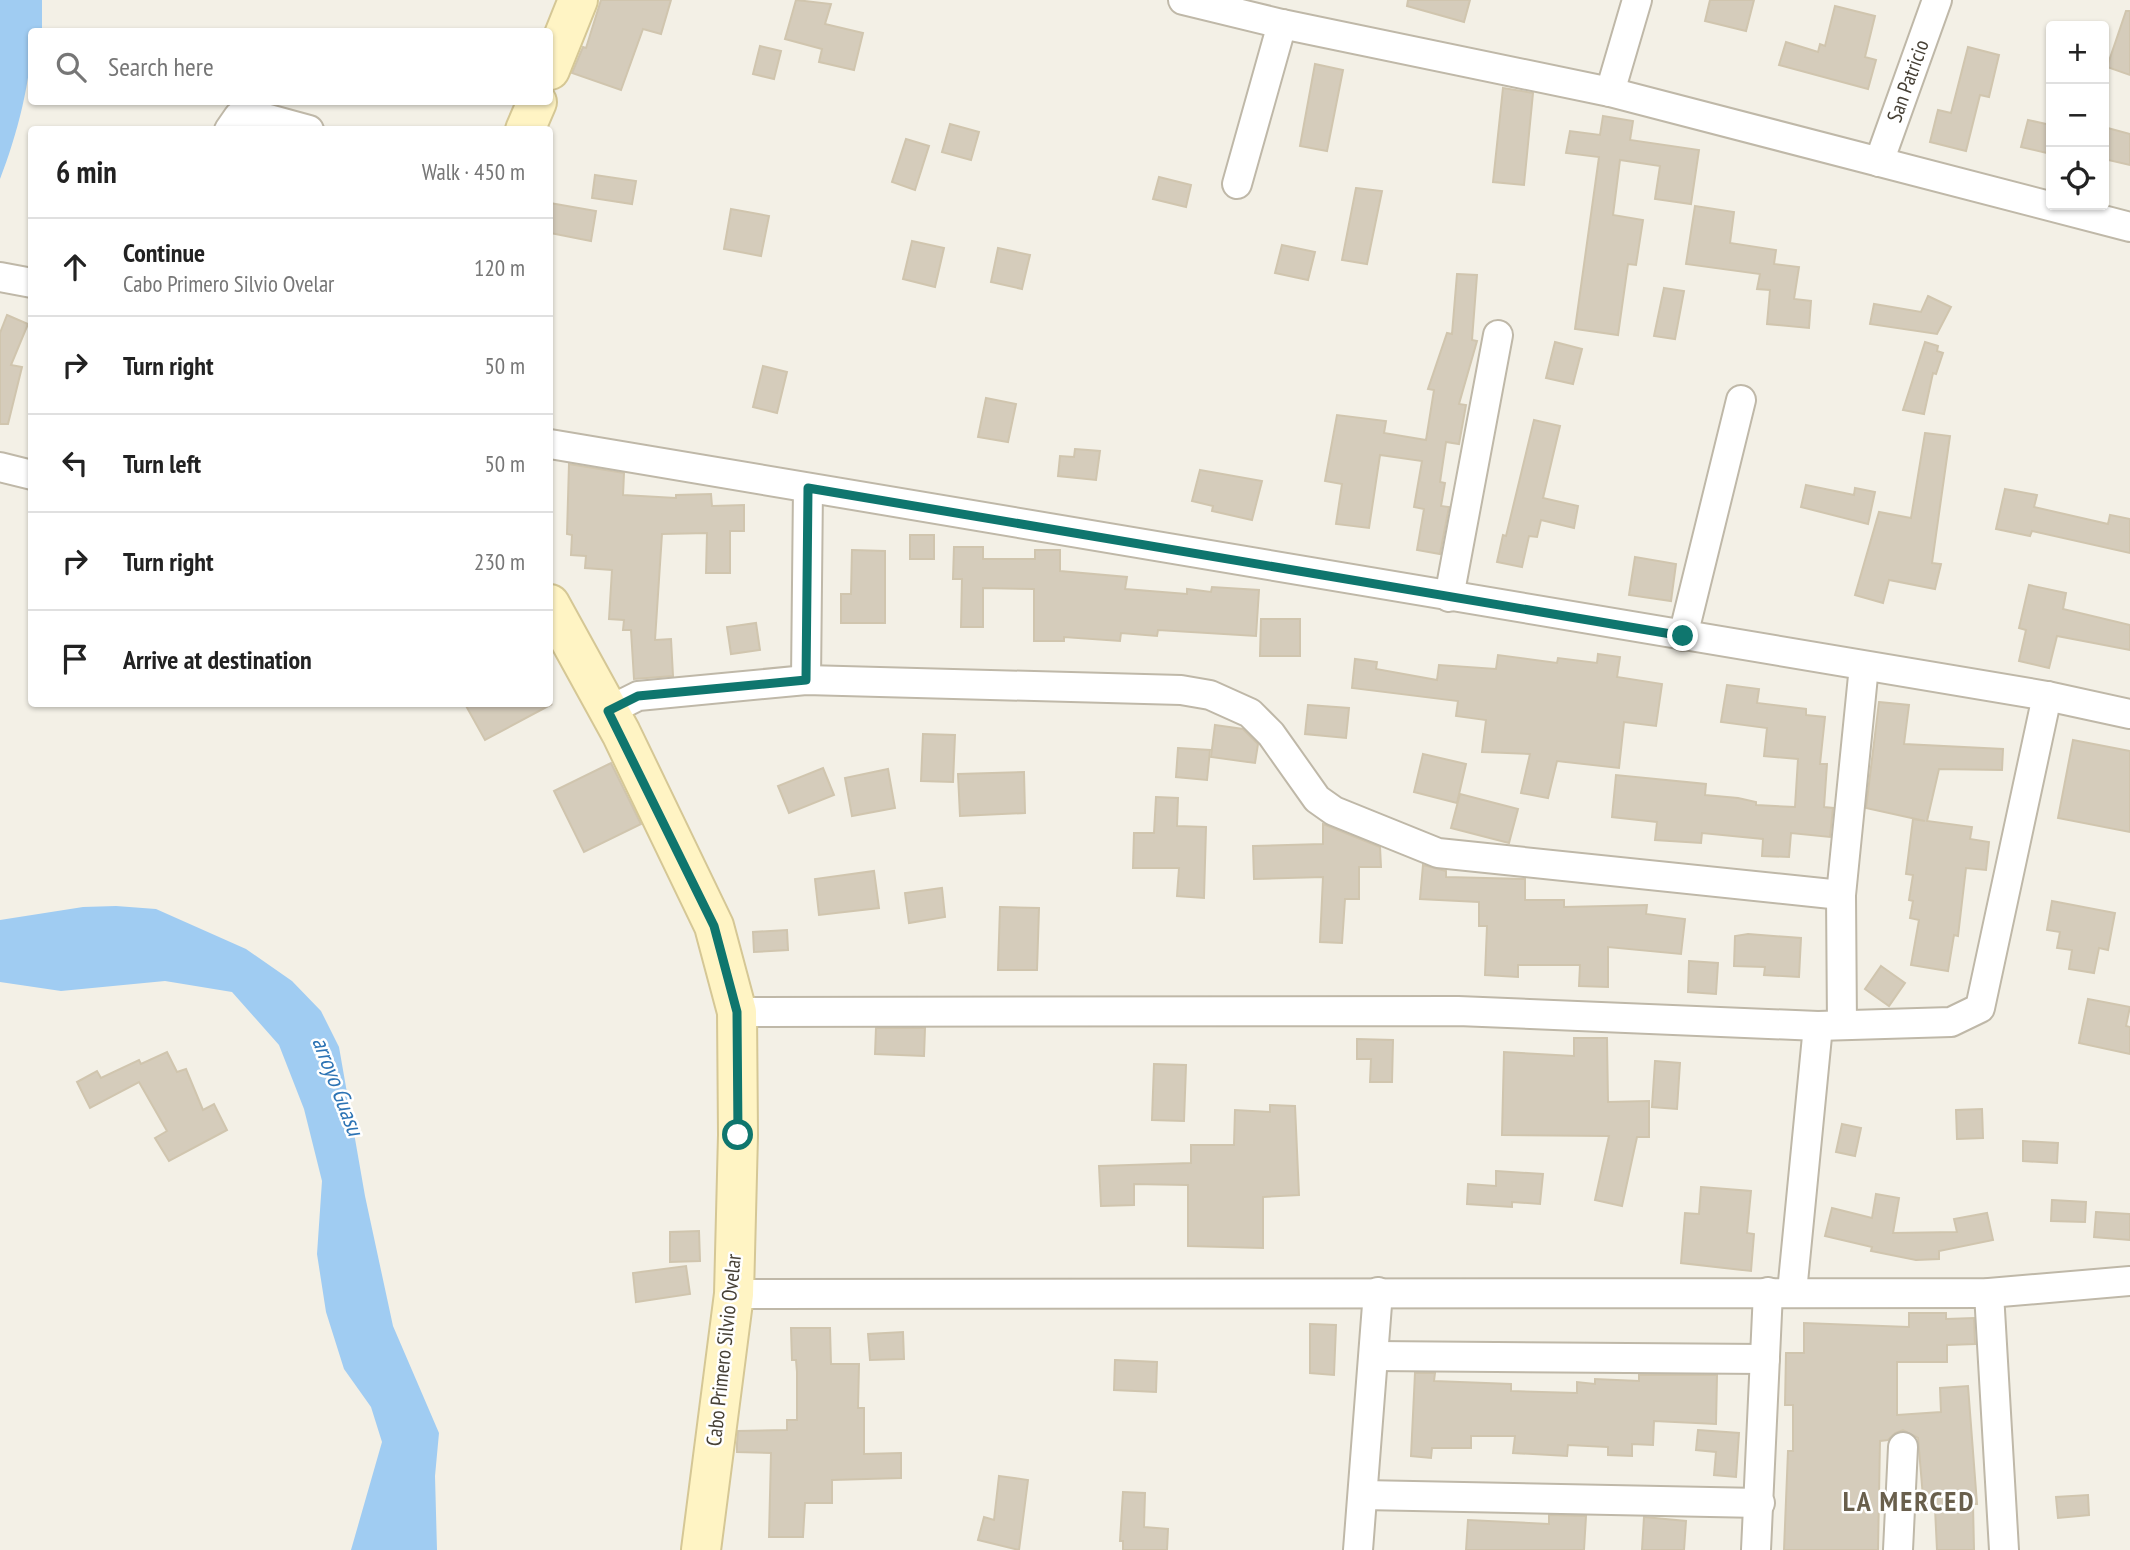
<!DOCTYPE html>
<meta charset="utf-8">
<style>
body{margin:0;font-family:"PT Sans Narrow",sans-serif;background:#f2f2f2;color:#222}
.controls{position:absolute;right:21px;top:21px;display:grid;overflow:hidden;border-radius:7px;box-shadow:0 2px 5px #0004}
.controls button{width:63px;height:63px;display:grid;place-items:center;padding:0;border:0;border-bottom:2px solid #e0e0e0;background:#fff;color:#222;font:35px sans-serif}
.stop{position:absolute;width:21px;height:21px;margin:-16px;border:5px solid #0f766e;border-radius:50%;background:#fff}
.stop.end{background:#0f766e;border-color:#fff;box-shadow:0 2px 7px #0008}
.list{margin:0;padding:0;list-style:none}
h2{display:flex;justify-content:space-between;align-items:center;height:91px;margin:0;padding:0 28px;font-size:30px}
h2 small{font-size:23px;font-weight:400;color:#767676}
.list li{display:grid;grid-template-columns:46px 1fr auto;gap:21px;align-items:center;box-sizing:border-box;height:98px;padding:0 28px;border-top:2px solid #e0e0e0}
.list b{display:block;font-size:26px;white-space:nowrap}
.list p{margin:0;font-size:23px;white-space:nowrap;color:#767676}
.list em{font-size:23px;font-style:normal;color:#767676}
.icon{flex:none;width:38px;height:38px;fill:none;stroke:currentColor;stroke-width:2;stroke-linecap:round;stroke-linejoin:round}
.map{position:relative;flex:none;width:2130px;height:1550px;overflow:hidden}
.search{position:absolute;background:#fff;box-shadow:0 2px 5px #0004;left:28px;top:28px;width:525px;height:77px;display:flex;align-items:center;gap:18px;box-sizing:border-box;padding:0 24px;border-radius:7px;color:#767676;font-size:26px}
.panel{position:absolute;background:#fff;box-shadow:0 2px 5px #0004;left:28px;top:126px;width:525px;height:581px;border-radius:7px}
.map>svg:first-child{display:block}
.water{fill:#a0ccf2}
.building{fill:#d5ccbb;stroke:#d0c5ae;stroke-width:2}
.lines{fill:none;stroke-linecap:round;stroke-linejoin:round}
.minor-casing{stroke:#bfb8a8;stroke-width:32}
.secondary-casing{stroke:#d5c795;stroke-width:42}
.minor{stroke:#fff;stroke-width:28}
.secondary{stroke:#fff4c4;stroke-width:38}
.route{stroke:#0f766e;stroke-width:9}
.labels{text-anchor:middle;stroke-width:5;stroke-linejoin:round;paint-order:stroke}
.street-label{font-size:21px;fill:#464035;stroke:#fff}
.water-label{font-size:23px;font-style:italic;fill:#2c73b4;stroke:#fff}
.district-label{font-size:28px;font-weight:bold;letter-spacing:2px;fill:#695f4c;stroke:#fff}
</style>
<div class="map">
<svg width="2130" height="1550" viewBox="0 0 2130 1550">
<rect width="100%" height="100%" fill="#f3f0e6"/>
<g class="water">
<path d="M0,0H42V31L32,32C32,78 17,136 0,179Z"/>
<path d="M116,906L156,909L246,949L292,981L321,1011L339,1047L365,1196L393,1326L439,1433L435,1476L437,1550H351L382,1442L371,1407L344,1369L326,1312L317,1254L322,1181L304,1109L279,1045L232,992L165,981L61,991L0,982V920L83,907Z"/>
</g>
<g class="building">
<path d="M601,0H671L661,34L643,29L621,90L572,73L583,47L586,48Z"/>
<path d="M796,0L831,4L825,24L863,33L854,70L819,62L822,49L785,39Z"/>
<path d="M1408,0H1470L1464,22L1407,6Z"/>
<path d="M1710,0H1754L1746,31L1705,21Z"/>
<path d="M1835,6L1875,16L1865,57L1876,60L1868,89L1779,65L1786,42L1818,52L1820,44L1825,46Z"/>
<path d="M2126,11H2130V75L2107,67Z"/>
<path d="M760,46L781,51L774,79L753,74Z"/>
<path d="M1968,47L1999,55L1989,97L1980,95L1966,151L1930,142L1938,110L1951,113Z"/>
<path d="M1315,64L1343,70L1327,151L1300,146Z"/>
<path d="M1503,88L1533,93L1524,185L1493,182Z"/>
<path d="M1603,116L1633,121L1630,140L1699,150L1691,204L1655,199L1660,166L1620,160L1613,215L1643,220L1636,265L1628,264L1618,335L1575,329L1599,157L1566,153L1570,131L1600,135Z"/>
<path d="M2028,120L2051,125V154L2021,147Z"/>
<path d="M950,124L979,132L971,160L942,152Z"/>
<path d="M2104,127L2130,134V165L2104,159Z"/>
<path d="M906,139L929,146L915,190L892,182Z"/>
<path d="M595,175L636,181L632,204L592,198Z"/>
<path d="M1159,177L1191,185L1186,207L1153,199Z"/>
<path d="M1356,188L1382,191L1367,264L1342,260Z"/>
<path d="M550,203L596,211L591,241L550,233Z"/>
<path d="M1695,206L1734,212L1730,243L1776,250L1774,264L1799,267L1794,299L1811,301L1809,328L1767,324L1770,290L1757,289L1760,274L1686,264Z"/>
<path d="M731,209L769,216L761,256L724,249Z"/>
<path d="M912,241L944,248L935,287L903,279Z"/>
<path d="M1282,245L1315,252L1308,280L1275,273Z"/>
<path d="M998,248L1030,255L1022,289L991,282Z"/>
<path d="M1457,274L1477,275L1472,340L1477,341L1459,404L1466,405L1459,444L1446,442L1440,482L1445,483L1441,506L1449,507L1440,554L1417,550L1424,509L1414,507L1422,461L1380,455L1369,528L1336,524L1342,484L1325,481L1337,415L1386,421L1384,433L1426,440L1434,390L1428,389L1447,333L1452,334Z"/>
<path d="M1664,288L1684,291L1675,339L1654,336Z"/>
<path d="M1928,296L1951,307L1937,334L1870,324L1874,304L1921,312Z"/>
<path d="M7,315L28,324L11,365L22,367L8,424H0V333Z"/>
<path d="M1555,342L1582,349L1573,384L1546,378Z"/>
<path d="M1925,342L1938,346L1937,351L1943,353L1936,374L1933,373L1924,414L1903,410Z"/>
<path d="M763,366L787,372L777,413L753,407Z"/>
<path d="M986,398L1016,404L1008,442L978,437Z"/>
<path d="M1534,420L1560,426L1543,498L1578,506L1574,528L1541,520L1537,537L1529,536L1522,567L1497,562L1503,535L1506,536Z"/>
<path d="M1925,433L1950,436L1932,563L1941,564L1935,589L1889,580L1883,603L1855,595L1879,512L1911,518Z"/>
<path d="M1075,449L1100,451L1096,480L1058,476L1060,456L1074,457Z"/>
<path d="M569,464L624,473L623,495L676,498V495L711,494L712,506L744,505V531H730V573H706L707,533L662,534L655,640L671,639L673,676L634,679L631,630H623L624,620L609,619L612,570L585,568L586,556L571,555L572,535L567,534Z"/>
<path d="M1200,470L1262,481L1252,520L1212,511L1213,506L1192,501Z"/>
<path d="M1806,485L1854,495L1855,488L1875,492L1868,524L1801,507Z"/>
<path d="M2005,489L2037,495L2034,507L2108,524L2110,515L2130,519V553L2032,531L2030,536L1996,529Z"/>
<rect x="910" y="535" width="24" height="24"/>
<path d="M954,547H983V559H1035V550H1060V571L1127,577L1125,589L1187,594V589L1211,592L1212,587L1259,590L1256,636L1158,630L1157,636L1121,633L1120,641L1064,637V641H1034V589L983,588V627H961L962,579H953Z"/>
<path d="M852,550L885,551V623H841V594H851Z"/>
<path d="M1635,557L1676,564L1671,601L1629,595Z"/>
<path d="M2029,585L2066,593L2063,609L2130,625V650L2057,636L2049,668L2019,661L2026,630L2019,628Z"/>
<path d="M1261,619H1300V656H1260Z"/>
<path d="M756,623L760,650L731,654L727,627Z"/>
<path d="M1598,654L1620,657L1617,677L1662,684L1656,726L1624,722L1619,768L1557,761L1548,798L1521,793L1530,754L1482,752L1486,720L1456,716L1458,701L1352,688L1355,659L1377,662L1376,669L1437,680L1439,665L1496,669L1498,655L1557,663L1558,658L1597,663Z"/>
<path d="M1727,685L1759,689L1757,703L1806,709V715L1825,717L1820,764H1827L1824,807L1833,808L1830,837L1791,833L1789,857L1762,856L1763,839L1702,833L1701,843L1655,840L1657,822L1612,817L1616,775L1706,784L1705,795L1738,798L1756,802V805L1795,807L1798,759L1764,756L1767,728L1721,722Z"/>
<path d="M1879,702L1909,705L1904,744L2003,749L2002,770L1939,769L1927,821L1972,827L1970,839L1989,842L1986,870L1966,868L1958,936L1954,935L1948,971L1911,965L1919,920L1910,918L1913,901L1909,900L1913,875L1906,874L1913,819L1925,821L1866,808Z"/>
<path d="M465,704H552L485,740Z"/>
<path d="M1308,705L1349,708L1346,738L1305,734Z"/>
<path d="M1215,725L1243,729L1258,744L1255,763L1211,757Z"/>
<path d="M923,734L955,735L953,782L921,781Z"/>
<path d="M2073,740L2130,751V832L2058,818Z"/>
<path d="M1178,748L1210,750L1207,780L1176,777Z"/>
<path d="M1423,754L1466,764L1457,803L1414,792Z"/>
<path d="M611,763L641,824L584,852L554,791Z"/>
<path d="M823,768L834,795L789,813L778,786Z"/>
<path d="M888,769L895,808L852,816L845,778Z"/>
<path d="M1024,772L1025,813L960,816L958,774Z"/>
<path d="M1460,794L1518,809L1509,843L1451,828Z"/>
<path d="M1156,797L1178,798L1177,826L1206,827L1204,898L1177,896L1179,868H1133L1134,833H1154Z"/>
<path d="M1323,824L1380,847L1381,867H1359V899H1345L1342,943L1320,942L1323,877L1254,879L1253,846L1323,844Z"/>
<path d="M1423,865L1446,871V877L1525,879V900H1564V907L1647,905L1646,914L1685,919L1681,954L1608,947V987L1579,986L1580,965H1518V977L1485,975L1487,926H1479V902L1420,899Z"/>
<path d="M874,871L879,908L819,915L815,879Z"/>
<path d="M942,888L945,917L909,923L905,893Z"/>
<path d="M2052,901L2115,913L2108,950L2099,948L2094,973L2069,969L2072,950L2057,948L2060,932L2047,930Z"/>
<path d="M1000,907L1039,908L1037,970H998Z"/>
<path d="M787,930L788,950L754,952L753,932Z"/>
<path d="M1748,934L1801,938L1799,977L1764,975L1765,967L1734,966L1735,936Z"/>
<path d="M1689,961L1718,963L1716,994L1688,992Z"/>
<path d="M1881,966L1905,983L1889,1006L1865,989Z"/>
<path d="M2088,999L2130,1007L2126,1026L2130,1027V1054L2079,1043Z"/>
<path d="M876,1028H925L924,1056L875,1054Z"/>
<path d="M1574,1038H1607L1608,1102L1649,1101V1137H1637L1622,1206L1595,1200L1609,1136L1502,1135L1504,1052L1574,1056Z"/>
<path d="M1357,1039L1393,1040L1392,1082H1370L1371,1059H1357Z"/>
<path d="M167,1052L177,1072L186,1069L203,1110L214,1104L227,1130L169,1161L155,1138L167,1131L139,1082L90,1108L77,1082L97,1071L101,1078L139,1060L141,1064Z"/>
<path d="M1655,1061L1680,1063L1677,1109L1652,1107Z"/>
<path d="M1154,1064L1186,1065L1184,1121L1152,1120Z"/>
<path d="M1270,1105L1295,1106L1299,1195L1263,1197V1248L1188,1246V1185L1134,1184V1205L1101,1206L1099,1166L1191,1163V1145H1234L1235,1110L1270,1112Z"/>
<path d="M1982,1109L1983,1138L1957,1139L1956,1110Z"/>
<path d="M1842,1124L1861,1128L1855,1156L1836,1152Z"/>
<path d="M2023,1141L2058,1143L2057,1163L2023,1161Z"/>
<path d="M1496,1171L1543,1174L1540,1204L1512,1202V1207L1467,1204L1468,1184L1496,1186Z"/>
<path d="M1701,1187L1751,1191L1747,1233L1754,1234L1751,1271L1681,1263L1685,1213L1699,1214Z"/>
<path d="M1876,1194L1899,1198L1893,1233L1957,1232L1954,1219L1987,1213L1993,1240L1939,1251V1259L1916,1260L1871,1251L1872,1247L1825,1236L1832,1208L1872,1218Z"/>
<path d="M2052,1200L2086,1202L2085,1222L2051,1221Z"/>
<path d="M2096,1212L2130,1214V1240L2094,1237Z"/>
<path d="M699,1231L700,1261L670,1262V1232Z"/>
<path d="M686,1266L690,1294L636,1302L633,1273Z"/>
<path d="M1909,1313H1946V1319L1974,1318L1975,1344L1947,1345V1362H1897V1415L1941,1412L1940,1388L1968,1386L1977,1504H1973L1974,1550H1937L1935,1508L1924,1509L1918,1438L1903,1430L1895,1433L1888,1440L1880,1441L1878,1550H1784L1788,1451H1793V1405H1785L1786,1353H1804V1323L1909,1327Z"/>
<path d="M1310,1324L1336,1325L1334,1375L1310,1373Z"/>
<path d="M791,1328H830L831,1364H859L858,1408H864V1454L901,1453V1478L832,1480V1503H805L803,1537H769L771,1453L737,1452V1443L738,1431L787,1430V1420H797V1372L796,1360H792Z"/>
<path d="M903,1332L904,1359L870,1360L868,1334Z"/>
<path d="M1115,1360L1157,1362L1156,1392L1114,1390Z"/>
<path d="M1415,1373H1435L1434,1381L1511,1384V1391L1577,1393V1382L1595,1384V1379L1639,1381V1375H1717L1716,1424L1654,1421L1653,1445L1632,1444V1456L1608,1455V1447L1568,1445L1567,1456L1513,1453L1515,1436H1471V1448H1432L1431,1458L1411,1456Z"/>
<path d="M1698,1430L1739,1433L1736,1477L1714,1475L1716,1452L1696,1450Z"/>
<path d="M999,1476L1028,1480L1019,1550L978,1540L984,1517L994,1520Z"/>
<path d="M1123,1492L1145,1493L1144,1527L1168,1529L1167,1550H1123V1541H1120Z"/>
<path d="M2088,1495L2089,1515L2058,1518L2056,1497Z"/>
<path d="M1549,1515L1586,1516L1584,1550H1466L1468,1520L1549,1524Z"/>
<path d="M1644,1517L1686,1521L1684,1550H1642Z"/>
</g>
<g class="lines">
<g class="minor-casing">
<g id="minor">
<path d="M1183,0L1282,24L1610,92L2130,227"/>
<path d="M1610,92L1637,0"/>
<path d="M229,130L238,117L254,115L309,130"/>
<path id="s1" d="M1879,162L1937,0"/>
<path d="M1237,184L1282,24"/>
<path d="M0,277L32,283"/>
<path d="M550,444L2047,696L2130,714"/>
<path d="M0,467L32,475"/>
<path d="M1449,597L1498,335"/>
<path d="M1683,636L1741,400"/>
<path d="M806,680L808,488"/>
<path d="M608,711L638,696L806,680L1181,690L1210,695L1250,713L1271,734L1317,799L1334,811L1438,853L1841,895"/>
<path d="M737,1012L1458,1011L1818,1026L1951,1022L1980,1008L2047,696"/>
<path d="M1842,1025L1841,895L1864,666"/>
<path d="M1792,1292L1818,1026"/>
<path d="M1989,1293L2004,1550"/>
<path d="M734,1294L1989,1293L2130,1281"/>
<path d="M1374,1356L1765,1359"/>
<path d="M1363,1495L1760,1503"/>
<path d="M1358,1550L1378,1292"/>
<path d="M1756,1550L1768,1292"/>
<path d="M1898,1550L1903,1447"/>
</g>
</g>
<g class="secondary-casing">
<g id="secondary">
<path d="M550,70L578,0"/>
<path d="M525,130L537,102"/>
<path d="M550,604L621,733L714,926L737,1012L738,1135L734,1294L701,1550"/>
</g>
</g>
<use href="#minor" class="minor"/>
<use href="#secondary" class="secondary"/>
</g>
<g class="lines">
<path class="route" d="M738,1135L737,1012L714,926L608,711L638,696L806,680L808,488L1683,636"/>
</g>
<g class="labels">
<g class="street-label">
<text dy="7" stroke="none"><textPath href="#s1" startOffset="86">San Patricio</textPath></text>
<text transform="translate(724 1350) rotate(-84)" y="7">Cabo Primero Silvio Ovelar</text>
</g>
<g class="water-label">
<text transform="translate(338 1086) rotate(69)" y="8">arroyo Guasu</text>
</g>
<g class="district-label">
<text x="1909" y="1511">LA MERCED</text>
</g>
</g>
</svg>
<div class="controls">
<button>+</button>
<button>−</button>
<button><svg class="icon" aria-label="locate" viewBox="0 0 24 24"><circle cx="12" cy="12" r="6"/><path d="M12 2v4M12 18v4M2 12h4M18 12h4"/></svg></button>
</div>
<div class="stop" style="left:738px;top:1135px"></div>
<div class="stop end" style="left:1683px;top:636px"></div>
<div class="search"><svg class="icon" aria-label="search" viewBox="0 0 24 24"><circle cx="10" cy="10" r="6"/><path d="M15 15l6 6"/></svg>Search here</div>
<section class="panel">
<h2>6 min<small>Walk · 450 m</small></h2>
<ul class="list">
<li><svg class="icon" aria-label="ahead" viewBox="0 0 24 24"><path d="M12 20V5M6 11l6-6 6 6"/></svg><div><b>Continue</b><p>Cabo Primero Silvio Ovelar</p></div><em>120 m</em></li>
<li><svg class="icon" aria-label="right" viewBox="0 0 24 24"><path d="M7 20v-9h11M14 6l5 5-5 5"/></svg><div><b>Turn right</b></div><em>50 m</em></li>
<li><svg class="icon" aria-label="left" viewBox="0 0 24 24"><path d="M17 20v-9H6M10 6l-5 5 5 5"/></svg><div><b>Turn left</b></div><em>50 m</em></li>
<li><svg class="icon" aria-label="right" viewBox="0 0 24 24"><path d="M7 20v-9h11M14 6l5 5-5 5"/></svg><div><b>Turn right</b></div><em>230 m</em></li>
<li><svg class="icon" aria-label="arrive" viewBox="0 0 24 24"><path d="M6 21V4h12l-3 4 3 4H6"/></svg><div><b>Arrive at destination</b></div></li>
</ul>
</section>
</div>
